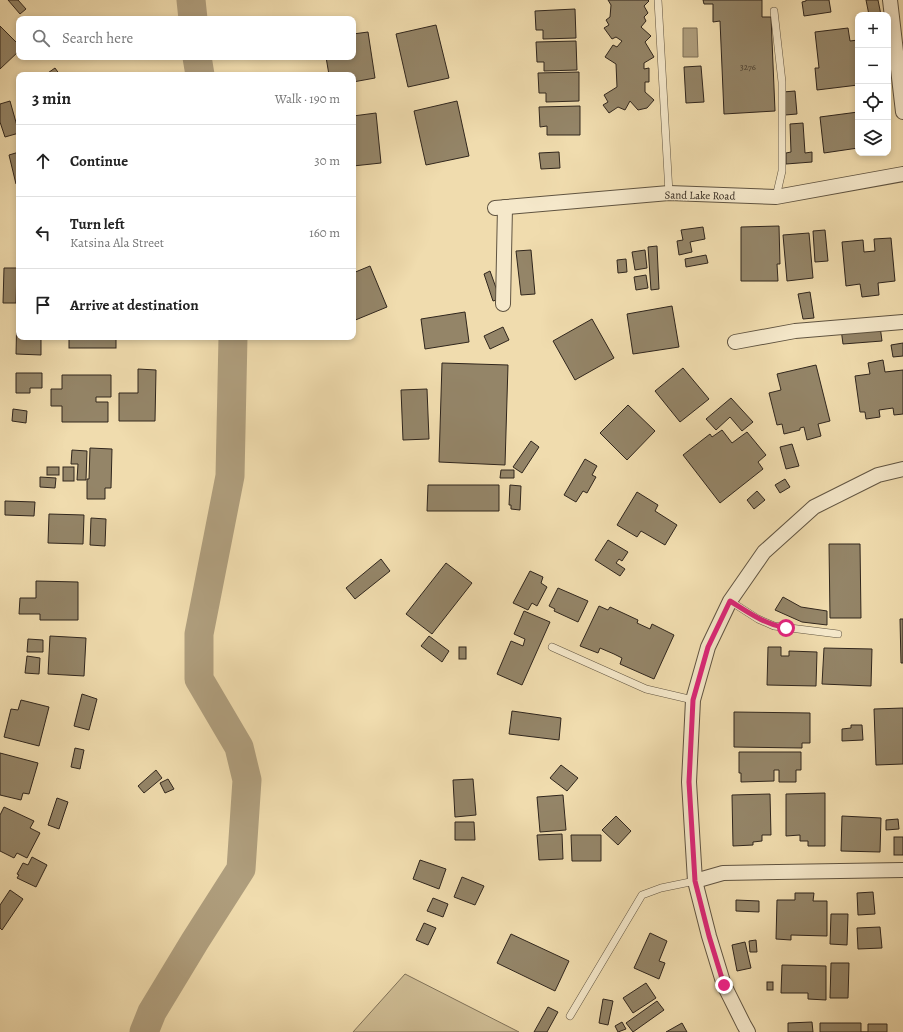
<!DOCTYPE html>
<meta charset="utf-8">
<style>
body{margin:0;font-family:Alegreya,serif;background:#f2f2f2;color:#222}
.controls{position:absolute;right:12px;top:12px;display:grid;overflow:hidden;border-radius:8px;box-shadow:0 2px 6px #0003}
.controls button{width:36px;height:36px;display:grid;place-items:center;padding:0;border:0;border-bottom:1px solid #e0e0e0;background:#fff;color:#222;font:20px sans-serif}
.stop{position:absolute;width:12px;height:12px;margin:-9px;border:3px solid #db2777;border-radius:50%;background:#fff}
.stop.end{background:#db2777;border-color:#fff;box-shadow:0 1px 4px #0008}
.list{margin:0;padding:0;list-style:none}
h2{display:flex;justify-content:space-between;align-items:center;height:52px;margin:0;padding:0 16px;font-size:17px}
h2 small{font-size:13px;font-weight:400;color:#767676}
.list li{display:grid;grid-template-columns:26px 1fr auto;gap:12px;align-items:center;box-sizing:border-box;height:72px;padding:0 16px;border-top:1px solid #e0e0e0}
.list b{display:block;font-size:15px;white-space:nowrap}
.list p{margin:0;font-size:13px;white-space:nowrap;color:#767676}
.list em{font-size:13px;font-style:normal;color:#767676}
.icon{flex:none;width:22px;height:22px;fill:none;stroke:currentColor;stroke-width:2;stroke-linecap:round;stroke-linejoin:round}
.map{position:relative;flex:none;width:903px;height:1032px;overflow:hidden}
.search{position:absolute;background:#fff;box-shadow:0 2px 6px #0003;left:16px;top:16px;width:340px;height:44px;display:flex;align-items:center;gap:10px;box-sizing:border-box;padding:0 14px;border-radius:8px;color:#767676;font-size:15px}
.panel{position:absolute;background:#fff;box-shadow:0 2px 6px #0003;left:16px;top:72px;width:340px;height:268px;border-radius:8px}
.map>svg:first-child{display:block}
.green{fill:#cfbd95;stroke:#807259}
.water{fill:#af9e7d;stroke:#7c6e57}
.lines{fill:none;stroke-linecap:round;stroke-linejoin:round}
.river{stroke:#af9e7d;stroke-width:29}
.building{fill:#948568;stroke:#30261d}
.lane-casing{stroke:#605441;stroke-width:8}
.street-casing{stroke:#605441;stroke-width:16}
.lane{stroke:#f5e8ca;stroke-width:7}
.street{stroke:#f5e8ca;stroke-width:14}
.route{stroke:#db2777;stroke-width:5}
.labels{text-anchor:middle;stroke-width:3;stroke-linejoin:round;paint-order:stroke}
.number-label{font-size:9px;fill:#493e30}
.street-label{font-size:11px;fill:#30261d;stroke:#f5e8ca}
</style>
<div class="map">
<svg width="903" height="1032" viewBox="0 0 903 1032">
<rect width="100%" height="100%" fill="#f0dcae"/>
<filter id="stains"><feTurbulence type="fractalNoise" baseFrequency=".005" numOctaves="4"/><feColorMatrix values="0 0 0 0 .2 0 0 0 0 .09 0 0 0 0 .02 0 0 0 .5 -.17"/></filter>
<radialGradient id="worn" r=".72"><stop offset=".6" stop-color="#630" stop-opacity="0"/><stop offset="1" stop-color="#630" stop-opacity=".3"/></radialGradient>
<path class="green" d="M405,974L519,1032H353Z"/>
<path class="water" d="M683,28H697L698,57H683Z"/>
<g class="lines">
<g class="river">
<path d="M191,0L193,19"/>
<path d="M197,57L200,75"/>
<path d="M144,1032L152,1012L195,941L241,869L247,780L239,747L199,679V634L230,476L233,337"/>
</g>
</g>
<g class="building">
<path d="M8,0H18L26,9L20,14Z"/>
<path d="M608,0H648L649,1L644,6L648,13L644,17L646,21L641,27L651,36L645,42L654,57L644,63V69L649,68V82H645V92L654,100L647,108L638,110L630,101L625,110L618,107L609,113L603,105L608,102L604,95L617,87L616,64L605,57L613,45L617,47L622,41L616,37L612,39L604,28L609,25L606,20L610,17L611,5Z"/>
<path d="M703,0H762V17H771L775,111L724,114L720,21L713,22V4H704Z"/>
<path d="M806,0H829L831,12L804,16L802,2L806,1Z"/>
<path d="M866,0H878L881,15H869Z"/>
<path d="M575,9L576,38L543,39V30H536L535,11Z"/>
<path d="M436,25L449,78L408,87L396,34Z"/>
<path d="M0,26L19,45V51L0,69Z"/>
<path d="M848,28L850,41L858,40V85L817,90L815,68H819L815,32Z"/>
<path d="M368,32L375,78L353,82V75H329L326,57H353V34Z"/>
<path d="M576,41L577,70L544,71V62H537L536,42Z"/>
<path d="M701,66L704,102L686,103L684,67Z"/>
<path d="M55,68L60,75H45Z"/>
<path d="M579,72V101L546,102V93H539L538,73Z"/>
<path d="M795,91L797,114L785,115L783,92Z"/>
<path d="M10,101L19,133L5,137L0,122V104Z"/>
<path d="M457,101L469,156L426,165L414,111Z"/>
<path d="M580,106V135H547V126L540,127L539,107Z"/>
<path d="M858,112V148L824,153L820,117Z"/>
<path d="M376,113L381,163L353,166V116Z"/>
<path d="M803,123L805,153L812,152V162L786,164V153L791,152L790,124Z"/>
<path d="M19,152V183L16,184L9,155Z"/>
<path d="M559,152L560,168L541,169L539,153Z"/>
<path d="M779,226L780,264H777L778,281H741V227Z"/>
<path d="M703,227L705,239L690,242L692,252L679,255L677,241L683,240L681,230Z"/>
<path d="M825,230L828,261L815,262L813,231Z"/>
<path d="M809,233L813,278L787,281L783,235Z"/>
<path d="M891,238L895,281L878,283L879,295L862,297L860,284L846,286L842,242L863,240L864,252L875,251L874,239Z"/>
<path d="M657,246L659,289L651,290L648,247Z"/>
<path d="M531,250L535,294L521,295L516,251Z"/>
<path d="M645,250L647,268L635,270L632,252Z"/>
<path d="M706,255L708,263L686,267L685,259Z"/>
<path d="M626,259L627,272L618,273L617,260Z"/>
<path d="M370,266L387,307L353,321V273Z"/>
<path d="M4,268H17L16,303H3Z"/>
<path d="M490,271L500,299L493,301L484,274Z"/>
<path d="M646,275L648,288L636,290L634,277Z"/>
<path d="M810,292L814,318L803,319L798,294Z"/>
<path d="M672,306L679,347L633,354L627,314Z"/>
<path d="M17,310L19,311V337H37V339H41V355L16,354Z"/>
<path d="M465,312L469,342L425,349L421,319Z"/>
<path d="M592,319L614,358L575,380L553,341Z"/>
<path d="M880,326L882,341L843,344L841,329Z"/>
<path d="M503,327L509,340L490,349L484,336Z"/>
<rect x="69" y="337" width="47" height="11"/>
<path d="M126,337H154V339L126,338Z"/>
<path d="M903,343V356L893,357L891,345Z"/>
<path d="M883,360L885,372L903,370V414L894,415L893,408L879,410L880,417L866,419L865,412H860L855,376L870,374L868,363Z"/>
<path d="M442,363L508,365L505,465L439,462Z"/>
<path d="M816,365L830,421L818,424L821,436L807,440L804,427L800,428V430L784,434L782,424L777,425L769,393L781,390L777,374Z"/>
<path d="M683,368L709,399L680,422L655,391Z"/>
<path d="M138,369L156,370L155,421H119V393H138Z"/>
<path d="M16,373H42V388H30V393H16Z"/>
<path d="M62,375H111V397H96V402H108V422H62V406H51V389H62Z"/>
<path d="M427,389L429,439L403,440L401,390Z"/>
<path d="M731,398L753,422L742,431L730,417L716,430L706,419Z"/>
<path d="M628,405L655,431L627,460L600,433Z"/>
<path d="M13,409L27,411L26,423L12,421Z"/>
<path d="M722,430L732,443L747,432L766,455L758,462L763,469L720,503L683,455L710,434L712,437Z"/>
<path d="M531,441L539,447L522,473L513,467Z"/>
<path d="M792,444L799,466L786,469L780,447Z"/>
<path d="M90,448L112,449L111,488H105V499H87V479H89Z"/>
<path d="M72,450L87,451L86,480H77L78,464H71Z"/>
<path d="M585,459L597,466L592,475L596,477L587,493L583,491L576,502L564,495Z"/>
<rect x="47" y="467" width="12" height="8"/>
<rect x="63" y="467" width="11" height="14"/>
<path d="M501,470H514V478H500Z"/>
<path d="M40,477L56,478L55,488L40,487Z"/>
<path d="M785,479L790,487L780,493L775,485Z"/>
<path d="M428,485H499V511H427Z"/>
<path d="M510,485L521,486L520,510L511,509V505H509Z"/>
<path d="M757,491L765,500L754,509L747,500Z"/>
<path d="M637,492L658,505L655,511L677,525L665,545L641,531L637,537L617,525Z"/>
<path d="M5,501L35,502L34,516L5,515Z"/>
<path d="M49,514L84,515L83,544L48,543Z"/>
<path d="M91,518L106,519L105,546L90,545Z"/>
<path d="M608,540L628,552L622,561L619,559L616,563L625,569L620,576L595,560Z"/>
<path d="M829,544H860L861,618H830Z"/>
<path d="M381,559L390,571L355,599L346,588Z"/>
<path d="M446,563L472,583L432,634L406,614Z"/>
<path d="M530,571L543,577L541,583L547,587L537,606L532,603L528,610L513,603Z"/>
<path d="M36,581L78,582V620H40V614H19L20,598H36Z"/>
<path d="M558,588L588,601L578,622L554,611L555,609L549,606Z"/>
<path d="M783,597L801,607L827,611V625L802,622L775,610Z"/>
<path d="M599,606L608,610L610,607L638,620L637,623L650,629L652,624L674,635L654,679L620,664L622,658L614,654L600,648L598,653L580,646Z"/>
<path d="M524,611L550,622L522,685L497,674L511,641L523,646L525,639L514,634Z"/>
<path d="M900,619H903V663H901Z"/>
<path d="M50,636L86,638L84,676L48,674Z"/>
<path d="M429,636L449,651L442,662L421,646Z"/>
<path d="M28,639L43,640V652H27Z"/>
<rect x="459" y="647" width="7" height="12"/>
<path d="M768,647H781V656H789V651L817,652L816,686L767,685Z"/>
<path d="M824,648L872,649L871,686L822,684Z"/>
<path d="M27,656L40,658L39,674L25,673Z"/>
<path d="M82,694L97,699L89,730L74,726Z"/>
<path d="M21,700L49,707L39,746L4,737L11,709L18,710Z"/>
<path d="M903,708V764L876,765L874,709Z"/>
<path d="M512,711L561,718L559,740L509,734Z"/>
<path d="M734,712L810,713V743H802V748L734,747Z"/>
<path d="M851,725H862L863,740L842,741V729L851,728Z"/>
<path d="M75,748L84,750L80,769L71,767Z"/>
<path d="M739,752H801V770H796V782H779V770H774V781L741,782V773H739Z"/>
<path d="M0,753L38,763L29,794L23,793L21,800L0,795Z"/>
<path d="M561,765L578,778L567,791L550,778Z"/>
<path d="M156,770L162,778L144,793L138,786Z"/>
<path d="M168,779L174,789L165,793L160,783Z"/>
<path d="M473,779L476,815L455,817L453,780Z"/>
<path d="M825,793V846H808V841H800V835L786,836V794Z"/>
<path d="M770,794L771,835H762V841L753,842V845L733,846L732,795Z"/>
<path d="M563,795L566,830L540,832L537,797Z"/>
<path d="M57,798L68,802L59,829L48,825Z"/>
<path d="M4,807L34,821L30,828L40,833L27,858L17,853L14,858L0,851V815Z"/>
<path d="M616,816L631,831L618,845L602,830Z"/>
<path d="M842,816L881,818L880,852L841,851Z"/>
<path d="M898,819L899,829L886,830V820Z"/>
<path d="M455,822H474L475,840H455Z"/>
<path d="M562,834L563,859L539,860L537,835Z"/>
<path d="M571,835H601V861H572Z"/>
<rect x="894" y="837" width="9" height="18"/>
<path d="M32,857L47,865L36,887L17,878L19,875L17,874L23,863L28,865Z"/>
<path d="M420,860L446,869L439,889L413,879Z"/>
<path d="M462,877L484,886L475,905L454,897Z"/>
<path d="M10,890L23,899L2,930L0,928V905Z"/>
<path d="M873,892L875,914L858,915L857,893Z"/>
<path d="M795,893H814L813,901H827V936L791,935V940L776,939L777,900H795Z"/>
<path d="M433,898L448,904L443,917L427,911Z"/>
<path d="M736,900L759,901V912L736,911Z"/>
<path d="M831,914H848L847,945L830,944Z"/>
<path d="M424,923L436,928L428,945L416,940Z"/>
<path d="M880,927L882,948L858,949L857,928Z"/>
<path d="M650,933L667,941L659,961L665,963L659,979L634,968Z"/>
<path d="M511,934L569,961L555,991L497,963Z"/>
<path d="M756,940L757,952H750L749,941Z"/>
<path d="M745,942L751,968L737,971L732,945Z"/>
<path d="M831,963H849L848,998H830Z"/>
<path d="M782,965L826,966V1000L808,999V993H781Z"/>
<rect x="767" y="982" width="6" height="8"/>
<path d="M646,983L656,998L633,1013L623,998Z"/>
<path d="M603,999L613,1001L608,1025L599,1023Z"/>
<path d="M657,1001L664,1010L633,1032L626,1023Z"/>
<path d="M548,1007L558,1012L547,1032H534Z"/>
<path d="M622,1022L626,1029L618,1032L615,1026Z"/>
<path d="M812,1022L813,1032H788V1023Z"/>
<path d="M682,1023L687,1032H666Z"/>
<path d="M820,1023H861V1032H868V1024H887V1032H820Z"/>
</g>
<g class="lines">
<g class="lane-casing">
<g id="lane">
<path d="M658,0L669,193"/>
<path d="M774,11L782,82V171L776,197"/>
<path d="M730,601L758,619L774,626L838,634"/>
<path d="M552,647L646,689L693,700"/>
<path d="M570,1016L642,895L661,888L695,881"/>
</g>
</g>
<g class="street-casing">
<g id="street">
<path d="M890,0L903,112"/>
<path d="M495,208L669,193L776,197L903,174"/>
<path d="M503,304L505,207"/>
<path d="M735,342L795,331L903,322"/>
<path d="M695,881L723,873L903,870"/>
<path d="M748,1032L744,1025L724,985L709,936L695,881L689,782L693,700L708,647L730,601L764,552L814,507L878,475L903,469"/>
</g>
</g>
<use href="#lane" class="lane"/>
<use href="#street" class="street"/>
</g>
<g class="lines">
<path class="route" d="M724,985L709,936L695,881L689,782L693,700L708,647L730,601C748,612 764,624 786,628"/>
</g>
<g class="labels">
<g class="number-label">
<text x="748" y="70">3276</text>
</g>
<g class="street-label">
<text transform="translate(700 195) rotate(1)" y="4">Sand Lake Road</text>
</g>
</g>
<rect width="100%" height="100%" filter="url(#stains)"/>
<rect width="100%" height="100%" fill="url(#worn)"/>
</svg>
<div class="controls">
<button>+</button>
<button>−</button>
<button><svg class="icon" aria-label="locate" viewBox="0 0 24 24"><circle cx="12" cy="12" r="6"/><path d="M12 2v4M12 18v4M2 12h4M18 12h4"/></svg></button>
<button><svg class="icon" aria-label="layers" viewBox="0 0 24 24"><path d="M12 4l9 5-9 5-9-5zM3 14l9 5 9-5"/></svg></button>
</div>
<div class="stop" style="left:786px;top:628px"></div>
<div class="stop end" style="left:724px;top:985px"></div>
<div class="search"><svg class="icon" aria-label="search" viewBox="0 0 24 24"><circle cx="10" cy="10" r="6"/><path d="M15 15l6 6"/></svg>Search here</div>
<section class="panel">
<h2>3 min<small>Walk · 190 m</small></h2>
<ul class="list">
<li><svg class="icon" aria-label="ahead" viewBox="0 0 24 24"><path d="M12 20V5M6 11l6-6 6 6"/></svg><div><b>Continue</b></div><em>30 m</em></li>
<li><svg class="icon" aria-label="left" viewBox="0 0 24 24"><path d="M17 20v-9H6M10 6l-5 5 5 5"/></svg><div><b>Turn left</b><p>Katsina Ala Street</p></div><em>160 m</em></li>
<li><svg class="icon" aria-label="arrive" viewBox="0 0 24 24"><path d="M6 21V4h12l-3 4 3 4H6"/></svg><div><b>Arrive at destination</b></div></li>
</ul>
</section>
</div>
